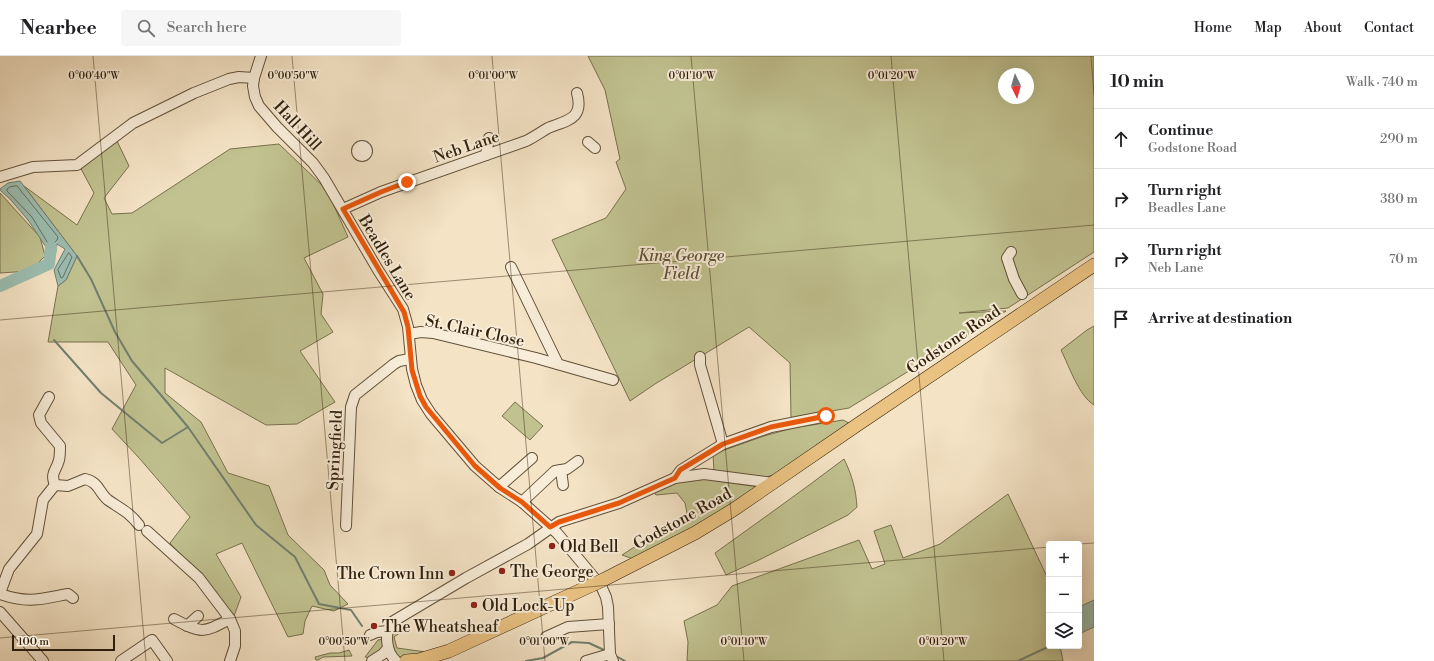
<!DOCTYPE html>
<meta charset="utf-8">
<style>
body{margin:0;font-family:"Libre Bodoni",serif;background:#f6f6f6;color:#202124}
.controls{position:absolute;right:12px;bottom:12px;display:grid;overflow:hidden;border-radius:4px;box-shadow:0 4px 16px #0002}
.controls button{width:36px;height:36px;display:grid;place-items:center;padding:0;border:0;border-bottom:1px solid #e0e0e0;background:#fff;color:#202124;font:20px sans-serif}
.compass{position:absolute;left:998px;top:12px;width:36px;height:36px;border-radius:50%;background:#fff;box-shadow:0 4px 16px #0002;rotate:175deg}
.scale{position:absolute;left:12px;bottom:10px;width:103px;box-sizing:border-box;padding-left:4px;border:2px solid #30200c;border-top:0;font-size:11px;line-height:14px;white-space:nowrap;color:#30200c;-webkit-text-stroke:3px #f8edd9;paint-order:stroke}
.stop{position:absolute;width:12px;height:12px;margin:-9px;border:3px solid #ea580c;border-radius:50%;background:#fff}
.stop.end{background:#ea580c;border-color:#fff;box-shadow:0 1px 4px #0008}
.list{margin:0;padding:0;list-style:none}
h2{display:flex;justify-content:space-between;align-items:center;height:52px;margin:0;padding:0 16px;font-size:17px}
h2 small{font-size:13px;font-weight:400;color:#757577}
.list li{display:grid;grid-template-columns:26px 1fr auto;gap:12px;align-items:center;box-sizing:border-box;height:60px;padding:0 16px;border-top:1px solid #e0e0e0}
.list b{display:block;font-size:15px;white-space:nowrap}
.list p{margin:0;font-size:13px;white-space:nowrap;color:#757577}
.list em{font-size:13px;font-style:normal;color:#757577}
.icon{flex:none;width:22px;height:22px;fill:none;stroke:currentColor;stroke-width:2;stroke-linecap:round;stroke-linejoin:round}
.map{position:relative;flex:none;width:1094px;height:605px;overflow:hidden}
header{display:flex;align-items:center;gap:24px;box-sizing:border-box;height:56px;padding:0 20px;background:#fff;border-bottom:1px solid #e0e0e0}
header strong{font-size:19px}
nav{display:flex;gap:22px;margin-inline-start:auto;font-size:14px}
.search{width:280px;height:36px;background:#f6f6f6;display:flex;align-items:center;gap:10px;box-sizing:border-box;padding:0 14px;border-radius:4px;color:#757577;font-size:15px}
main{display:flex}
aside{flex:1;background:#fff}
.map>svg:first-child{display:block}
.green{fill:#c1c290;stroke:#78714e;fill-rule:evenodd}
.water{fill:#9cbeb2;stroke:#717f70}
.lines{fill:none;stroke-linecap:round;stroke-linejoin:round}
.shore{stroke:#666f5f;stroke-width:1}
.stream{stroke:#717f70;stroke-width:2}
.river{stroke:#9cbeb2;stroke-width:12}
.minor-casing{stroke:#61513a;stroke-width:12}
.major-casing{stroke:#30200c;stroke-width:14}
.minor{stroke:#f8edd9;stroke-width:10}
.major{stroke:#eac282;stroke-width:13}
.major-bridge-casing{stroke:#30200c;stroke-width:14;stroke-linecap:butt}
.major-bridge{stroke:#eac282;stroke-width:13}
.route{stroke:#ea580c;stroke-width:5}
.ticks{fill:none;stroke:#30200c;stroke-width:1;stroke-opacity:0.45}
.poi-dot{fill:#8f2418;stroke:#f8edd9;stroke-width:1.5}
.labels{text-anchor:middle;stroke-width:4;stroke-linejoin:round;paint-order:stroke}
.street-label{font-size:16px;fill:#30200c;stroke:#f8edd9}
.park-label{font-size:16px;font-style:italic;fill:#5c5134;stroke:#f8edd9}
.poi-label{font-size:16px;fill:#30200c;stroke:#f8edd9;text-anchor:start}
.ticks-label{font-size:10px;text-anchor:middle;fill:#30200c;stroke:#f8edd9;stroke-width:4;stroke-linejoin:round;paint-order:stroke}
</style>
<header>
<strong>Nearbee</strong>
<div class="search"><svg class="icon" aria-label="search" viewBox="0 0 24 24"><circle cx="10" cy="10" r="6"/><path d="M15 15l6 6"/></svg>Search here</div>
<nav><a>Home</a><a>Map</a><a>About</a><a>Contact</a></nav>
</header>
<main>
<div class="map">
<svg width="1094" height="605" viewBox="0 0 1094 605">
<rect width="100%" height="100%" fill="#f4e3c5"/>
<filter id="stains"><feTurbulence type="fractalNoise" baseFrequency=".005" numOctaves="4"/><feColorMatrix values="0 0 0 0 .2 0 0 0 0 .09 0 0 0 0 .02 0 0 0 .5 -.17"/></filter>
<radialGradient id="worn" r=".72"><stop offset=".6" stop-color="#630" stop-opacity="0"/><stop offset="1" stop-color="#630" stop-opacity=".3"/></radialGradient>
<g class="green">
<path d="M588,0H1094V196L1008,252L959,257L1006,255L849,352L791,362L790,307L749,271L655,328L630,345L552,184L606,162L626,133L616,106L620,103L605,34ZM1004,18H1028V42H1004Z"/>
<path d="M117,85L129,110L104,142L112,158L132,157L230,93L279,88L327,134L348,181L304,202L323,238L321,258L333,276L300,295L335,346L297,368L266,369L165,312V337L201,366L228,417L269,430L288,479L324,514L330,529L348,548L334,555L312,550L305,565L303,578L288,581L242,487L216,498L241,541L234,560L170,487L190,461L140,403L112,373L136,329L108,286H48L58,230L66,224L77,200L24,130L77,169L94,137L80,111Z"/>
<path d="M0,137L40,181L45,200L30,215L0,217Z"/>
<path d="M1094,270V349C1079,340 1069,310 1061,294L1087,274Z"/>
<path d="M515,346L543,370L530,384L502,360Z"/>
<path d="M843,364L849,367L780,417L766,421L714,415L713,398L764,380L793,372Z"/>
<path d="M844,403C852,419 856,434 857,451L848,459L759,504L726,519L715,497C758,466 802,435 844,403Z"/>
<path d="M694,423H711L756,430L757,432L681,479L636,504L622,499L687,457L685,447L677,437L656,439L654,436L681,425Z"/>
<path d="M1008,438L1049,525V590H1060L1063,605H687L688,586L684,565L717,549L732,530L859,484L872,513L885,508L874,475L891,469L903,502L940,488Z"/>
<path d="M396,568L401,576L394,581L397,592L426,596C418,598 408,604 400,601C389,598 389,575 396,568Z"/>
<path d="M384,583V590L371,602L365,601L378,584Z"/>
<path d="M349,594L352,600L323,601L318,604H316L315,601L330,597H339Z"/>
</g>
<g class="water">
<path d="M20,125L77,200L66,224L58,230L54,214L65,193L57,188L55,201L49,208L50,197L28,164L10,143L0,134V133L8,127Z"/>
<path d="M1094,544V571L1079,578V551Z"/>
</g>
<g class="lines">
<g class="shore">
<path d="M17,130L58,181L57,184L52,189H49L32,161L7,135V133L10,131Z"/>
<path d="M69,197L72,201L63,221L61,222L58,214Z"/>
</g>
<g class="stream">
<path d="M77,200L91,223L115,276L132,305L188,371L256,469L295,501L319,548L351,554L362,570"/>
<path d="M54,284L101,337L162,387L188,371"/>
<path d="M616,600L625,605"/>
<path d="M526,605L543,602L572,586L589,587L606,595"/>
<path d="M1018,605L1050,590"/>
</g>
<path class="river" d="M0,230L49,208L51,191"/>
<g class="minor-casing">
<g id="minor">
<path d="M261,0L254,22L253,30L255,41L259,50L277,71L313,107L324,122L378,214L403,253L408,271L412,313L416,329L422,344L431,358L475,410L499,431L522,446L557,477L601,530L606,541L608,551L610,598L613,605"/>
<path d="M588,86L595,92"/>
<circle cx="362" cy="95" r="5"/>
<path d="M486,99L489,82"/>
<path d="M0,121L33,111L77,109L133,67L194,37L229,23L239,21L254,22"/>
<path d="M343,153L381,136L526,85C534,81 541,76 548,72C568,64 584,63 577,37"/>
<path d="M1011,196L1007,202L1014,223L1022,238"/>
<path d="M511,211L558,308"/>
<path d="M409,278L421,276L433,277L536,302L613,324"/>
<path d="M700,301V309L723,388"/>
<path d="M49,341L39,359L41,367L60,390C60,395 60,400 59,404C56,416 50,416 55,429"/>
<path d="M561,414L563,429"/>
<path d="M675,422L681,414L723,388L771,371L827,360"/>
<path d="M55,429L68,430L85,423C99,426 99,437 108,444C121,453 129,456 139,469"/>
<path d="M499,431L532,402"/>
<path d="M522,446L555,415L567,413L578,405"/>
<path d="M346,470L351,351L355,339L394,308L399,305L410,303"/>
<path d="M147,475L199,522L230,563L235,575V590L230,605"/>
<path d="M0,537L9,513L37,478L43,444L55,429"/>
<path d="M0,538C28,548 41,543 68,538L73,542"/>
<path d="M0,556L43,605"/>
<path d="M174,563C202,578 203,577 230,563"/>
<path d="M187,570L198,560"/>
<path d="M370,579L377,576L388,575"/>
<path d="M546,581L568,571L609,568"/>
<path d="M121,605L152,584L167,605"/>
<path d="M372,605L383,598L388,592"/>
<path d="M396,605C386,596 384,577 392,566L466,522L528,488L559,466L619,447L675,422L704,418L773,427"/>
<path d="M586,605L610,598"/>
</g>
</g>
<g class="major-casing">
<g id="major">
<path d="M603,524L695,477L733,454L857,369L1094,209"/>
<path d="M406,605L419,604L449,595L592,529"/>
</g>
</g>
<use href="#minor" class="minor"/>
<use href="#major" class="major"/>
<g class="major-bridge-casing">
<path id="major-bridge" d="M592,529L603,524"/>
</g>
<use href="#major-bridge" class="major-bridge"/>
</g>
<g class="lines">
<path class="route" d="M407,126L381,136L343,153L404,256L408,271L412,314L420,340L426,351L475,410L500,432L522,446L550,471L559,466L619,447L675,422L680,414L723,388L771,371L826,360"/>
</g>
<path class="ticks" d="M93,0L146,605M292,0L345,605M492,0L545,605M691,0L744,605M891,0L944,605M1091,0L1094,39M0,264L1094,169M1078,488L1094,487M0,582L1049,491"/>
<g class="poi-dot">
<circle cx="552" cy="490" r="4"/>
<circle cx="502" cy="515" r="4"/>
<circle cx="452" cy="517" r="4"/>
<circle cx="474" cy="549" r="4"/>
<circle cx="374" cy="570" r="4"/>
</g>
<g class="labels">
<g class="street-label">
<text transform="translate(298 69) rotate(47)" y="6">Hall Hill</text>
<text transform="translate(466 90) rotate(-19)" y="6">Neb Lane</text>
<text transform="translate(388 201) rotate(59)" y="6">Beadles Lane</text>
<text transform="translate(475 274) rotate(12)" y="6">St. Clair Close</text>
<text transform="translate(953 283) rotate(-34)" y="6">Godstone Road</text>
<text transform="translate(334 394) rotate(-87)" y="6">Springfield</text>
<text transform="translate(682 462) rotate(-29)" y="6">Godstone Road</text>
</g>
<g class="park-label">
<text x="681" y="205">King George<tspan x="681" dy="18">Field</tspan></text>
</g>
<g class="poi-label">
<text x="560" y="496">Old Bell</text>
<text x="510" y="521">The George</text>
<text x="444" y="523" text-anchor="end">The Crown Inn</text>
<text x="482" y="555">Old Lock-Up</text>
<text x="382" y="576">The Wheatsheaf</text>
</g>
</g>
<g class="ticks-label">
<text x="94" y="23">0°00'40"W</text>
<text x="293" y="23">0°00'50"W</text>
<text x="493" y="23">0°01'00"W</text>
<text x="692" y="23">0°01'10"W</text>
<text x="892" y="23">0°01'20"W</text>
<text x="344" y="589">0°00'50"W</text>
<text x="544" y="589">0°01'00"W</text>
<text x="744" y="589">0°01'10"W</text>
<text x="943" y="589">0°01'20"W</text>
</g>
<rect width="100%" height="100%" filter="url(#stains)"/>
<rect width="100%" height="100%" fill="url(#worn)"/>
</svg>
<div class="controls">
<button>+</button>
<button>−</button>
<button><svg class="icon" aria-label="layers" viewBox="0 0 24 24"><path d="M12 4l9 5-9 5-9-5zM3 14l9 5 9-5"/></svg></button>
</div>
<svg class="compass" viewBox="-18 -18 36 36"><path d="M0-13l5 13h-10z" fill="#e53935"/><path d="M0 13l5-13h-10z" fill="#757577"/></svg>
<div class="scale">100 m</div>
<div class="stop" style="left:826px;top:360px"></div>
<div class="stop end" style="left:407px;top:126px"></div>
</div>
<aside>
<h2>10 min<small>Walk · 740 m</small></h2>
<ul class="list">
<li><svg class="icon" aria-label="ahead" viewBox="0 0 24 24"><path d="M12 20V5M6 11l6-6 6 6"/></svg><div><b>Continue</b><p>Godstone Road</p></div><em>290 m</em></li>
<li><svg class="icon" aria-label="right" viewBox="0 0 24 24"><path d="M7 20v-9h11M14 6l5 5-5 5"/></svg><div><b>Turn right</b><p>Beadles Lane</p></div><em>380 m</em></li>
<li><svg class="icon" aria-label="right" viewBox="0 0 24 24"><path d="M7 20v-9h11M14 6l5 5-5 5"/></svg><div><b>Turn right</b><p>Neb Lane</p></div><em>70 m</em></li>
<li><svg class="icon" aria-label="arrive" viewBox="0 0 24 24"><path d="M6 21V4h12l-3 4 3 4H6"/></svg><div><b>Arrive at destination</b></div></li>
</ul>
</aside>
</main>
